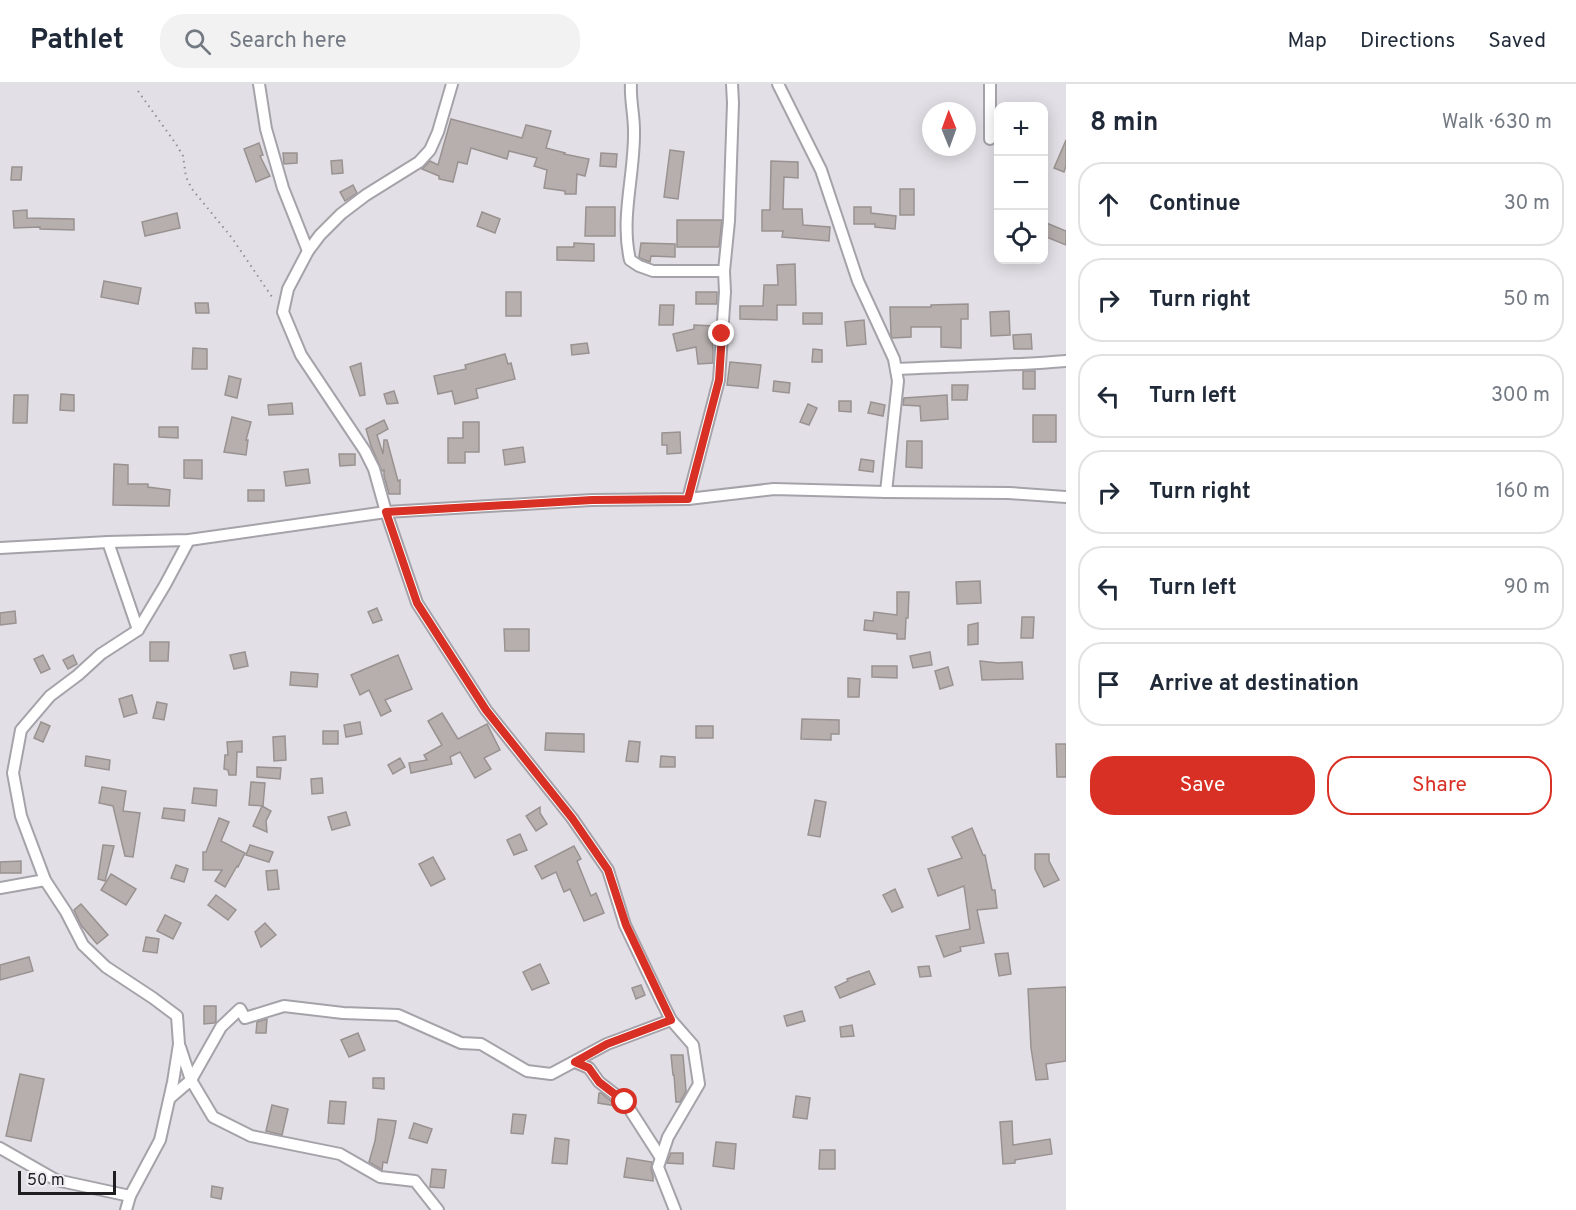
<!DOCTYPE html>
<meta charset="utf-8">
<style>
body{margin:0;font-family:Overpass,sans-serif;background:#f2f2f3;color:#1f2937}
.controls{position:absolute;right:18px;top:18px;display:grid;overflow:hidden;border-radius:12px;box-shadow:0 3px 15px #0003}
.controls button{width:54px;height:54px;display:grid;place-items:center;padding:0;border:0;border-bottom:2px solid #e0e1e3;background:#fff;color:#1f2937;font:30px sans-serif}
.compass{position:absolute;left:922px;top:18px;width:54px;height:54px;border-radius:50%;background:#fff;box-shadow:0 3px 15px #0003;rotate:359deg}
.scale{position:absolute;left:18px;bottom:15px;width:98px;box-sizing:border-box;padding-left:6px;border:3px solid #1f1e20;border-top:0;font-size:16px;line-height:21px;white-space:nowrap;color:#1f1e20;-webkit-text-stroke:4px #efedf3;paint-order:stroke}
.stop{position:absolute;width:18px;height:18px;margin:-14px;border:4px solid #d93025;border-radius:50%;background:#fff}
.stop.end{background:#d93025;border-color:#fff;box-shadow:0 2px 6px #0008}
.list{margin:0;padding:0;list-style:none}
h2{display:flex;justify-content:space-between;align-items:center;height:78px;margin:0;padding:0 24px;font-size:26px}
h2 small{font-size:20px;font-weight:400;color:#747a83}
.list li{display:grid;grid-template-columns:39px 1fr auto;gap:18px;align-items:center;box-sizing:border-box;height:84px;margin:0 12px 12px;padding:0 12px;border:2px solid #e0e1e3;border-radius:24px}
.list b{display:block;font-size:22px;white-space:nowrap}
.list em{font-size:20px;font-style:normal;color:#747a83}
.actions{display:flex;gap:12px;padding:18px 24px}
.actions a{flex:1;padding:14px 0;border:2px solid #d93025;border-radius:24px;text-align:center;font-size:21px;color:#d93025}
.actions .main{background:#d93025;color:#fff}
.icon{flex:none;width:33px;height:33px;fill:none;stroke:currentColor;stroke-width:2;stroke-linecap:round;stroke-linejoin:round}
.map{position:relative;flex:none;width:1066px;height:1126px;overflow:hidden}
header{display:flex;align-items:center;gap:36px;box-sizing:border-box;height:84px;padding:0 30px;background:#fff;border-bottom:2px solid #e0e1e3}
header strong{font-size:28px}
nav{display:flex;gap:33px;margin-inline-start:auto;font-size:21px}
.search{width:420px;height:54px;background:#f2f2f3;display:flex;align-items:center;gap:15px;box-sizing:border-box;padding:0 21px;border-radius:24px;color:#747a83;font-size:22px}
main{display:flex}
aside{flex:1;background:#fff}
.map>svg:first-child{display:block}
.building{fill:#b6afae;stroke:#999291;stroke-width:1.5}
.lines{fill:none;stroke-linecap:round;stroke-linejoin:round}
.street-casing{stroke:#a5a3a9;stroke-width:14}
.path{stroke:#918f93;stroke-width:2;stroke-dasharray:1.5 4.5;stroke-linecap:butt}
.street{stroke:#fff;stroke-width:10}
.route{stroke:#d93025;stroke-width:8}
</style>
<header>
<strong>Pathlet</strong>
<div class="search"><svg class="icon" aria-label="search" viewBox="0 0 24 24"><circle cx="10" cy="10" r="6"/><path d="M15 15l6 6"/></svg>Search here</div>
<nav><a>Map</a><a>Directions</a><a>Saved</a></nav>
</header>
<main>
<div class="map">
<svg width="1066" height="1126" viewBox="0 0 1066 1126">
<rect width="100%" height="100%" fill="#e2e0e6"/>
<g class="building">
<path d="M451,35L522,54L526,41L551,47L546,64L565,69L564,70L589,75L585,92L577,90L576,110H565V107L544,104L547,86L534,82L537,74L509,67L507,75L471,64L467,80L458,78L453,98L439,95V92L422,85L430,77L438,81Z"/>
<path d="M1066,56V82L1064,88L1054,84Z"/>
<path d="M259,59L263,71L260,72L270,92L256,98L244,65Z"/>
<path d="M670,66L684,68L678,115L664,113Z"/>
<path d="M283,69H297V79L284,80Z"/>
<path d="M601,69L617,70L616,83L600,82Z"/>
<path d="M342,76L343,89L332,90L331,77Z"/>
<path d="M771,77L798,78V94L784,93L783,125H802L803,141L830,143L829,157L782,153L783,147H762V126H770Z"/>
<path d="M12,83H22L21,96H11Z"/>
<path d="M353,101L357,109L345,117L340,108Z"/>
<rect x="900" y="105" width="14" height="26"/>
<path d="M586,123H615V152H585Z"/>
<path d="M854,123H871V129L896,132L895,145L875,143V140H854Z"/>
<path d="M27,126V134L74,135V146L40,145V143L14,144L13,127Z"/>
<path d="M482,128L500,135L495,149L477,142Z"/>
<path d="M177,129L180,144L145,152L142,138Z"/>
<path d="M677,136H722L719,163H677Z"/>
<path d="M1044,138L1066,147V161L1044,152Z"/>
<path d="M574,159L594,160V177L557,176V163H574Z"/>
<path d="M641,159L675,160V173L651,172L650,178L642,175L639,173Z"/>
<path d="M795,180L796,221H777V236L740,235V222H763L764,201H778L777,181Z"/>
<path d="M104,197L141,204L138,220L101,213Z"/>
<rect x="506" y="208" width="15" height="24"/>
<rect x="696" y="208" width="21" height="12"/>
<path d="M195,219H208L209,229H196Z"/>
<path d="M968,220V235H961V264L941,263V243H911V253L892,254L891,251L890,223H931V221Z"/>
<path d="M660,221H674L673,241H659Z"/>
<path d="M1009,227L1010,251L991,252L990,228Z"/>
<rect x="803" y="229" width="19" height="11"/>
<path d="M864,236L866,260L847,262L845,238Z"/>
<path d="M694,241L715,242L714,253H712L713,266V279L698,280L696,263L677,267L673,250L694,245Z"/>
<path d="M1031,250L1032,265H1014L1013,251Z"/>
<path d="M587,259L589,269L572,271L571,261Z"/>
<path d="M193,264L207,265V285H192Z"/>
<path d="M813,265L822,266V278H812Z"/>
<path d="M505,270L508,280L511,279L515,295L476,305L478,314L455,320L452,307L438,310L434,292L466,285L465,281Z"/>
<path d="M730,278L761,281L758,304L727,301Z"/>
<path d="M361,279L365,311L360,312L350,283Z"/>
<rect x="1023" y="287" width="12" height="18"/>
<path d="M229,292L241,295L237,314L225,311Z"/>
<path d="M774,297L790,299L789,309L773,307Z"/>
<path d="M952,301H968L967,316H952Z"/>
<path d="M394,307L398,319L387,320L384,310Z"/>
<path d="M61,310L74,311V327L60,326Z"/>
<path d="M14,311H28L27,339H13Z"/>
<path d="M947,311L948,335L921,337L920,322L903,321L904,314Z"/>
<path d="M839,317H851V328L839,327Z"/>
<path d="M871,318L885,321L883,332L868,329Z"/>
<path d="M292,319L293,330L269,331L268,321Z"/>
<path d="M808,320L817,324L809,341L800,338Z"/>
<rect x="1033" y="331" width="23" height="27"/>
<path d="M232,333L251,338L246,356H248L246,371L224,368Z"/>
<path d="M384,336L388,345L377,351L383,370L384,356H387L398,397L400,396V410H389L384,392V386L382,387L371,362L366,345Z"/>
<path d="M463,338H479V368H465V379H448V354H463Z"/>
<path d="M159,343H178V354L159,353Z"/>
<path d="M680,348L681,369L667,370V361H662V349Z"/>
<path d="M907,357H922V384L906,383Z"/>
<path d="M523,363L525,378L505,381L503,366Z"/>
<path d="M339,370H355V381L340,382Z"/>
<path d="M861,375L874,377L873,388L859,386Z"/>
<path d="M184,376H202V395L184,394Z"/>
<path d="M114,380L128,381V400H148V403L170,406L169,422L113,421Z"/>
<path d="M308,385L310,399L286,402L284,388Z"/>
<rect x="248" y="406" width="16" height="11"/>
<path d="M980,497L981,519L957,520L956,498Z"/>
<path d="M897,508H909L908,534H906L905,555H897V550L864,546L865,536L873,537L874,528L897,531Z"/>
<path d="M377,524L382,536L373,539L368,528Z"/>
<path d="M15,527L16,539L0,541V529Z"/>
<path d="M1022,533H1034L1033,554H1021Z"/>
<path d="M978,539V560L968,561V541Z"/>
<path d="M504,545H529V567H505Z"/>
<path d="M150,558H169L168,577H150Z"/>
<path d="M245,568L248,582L234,585L230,571Z"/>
<path d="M930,568L932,581L913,584L910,572Z"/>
<path d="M43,571L50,585L41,589L34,575Z"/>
<path d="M73,571L77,580L68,585L63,576Z"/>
<path d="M398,571L412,605L385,616L391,627L381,632L369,606L360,611L351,591Z"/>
<path d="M980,577L998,579L1022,578L1023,595L982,596Z"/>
<path d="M872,582H897V594L872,593Z"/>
<path d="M948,583L953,601L940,605L935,587Z"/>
<path d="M291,588L318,590L317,603L290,601Z"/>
<path d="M848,594L860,595L859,613H848Z"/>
<path d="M132,611L137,629L124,633L119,615Z"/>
<path d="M157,618L167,620L164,636L153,634Z"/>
<path d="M442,629L458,655L487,640L500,666L484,674L491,685L475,694L460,668L450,673L452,680L411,689L409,679L427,676L424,671L442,661L428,637Z"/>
<path d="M802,635L839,636V650H831V656L801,655Z"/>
<path d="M41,638L50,642L43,658L34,654Z"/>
<path d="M360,638L362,650L346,653L344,641Z"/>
<rect x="696" y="642" width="17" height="12"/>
<rect x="323" y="647" width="15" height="13"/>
<path d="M546,649L584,650V668L545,666Z"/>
<path d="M285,652L286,676L274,677L273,653Z"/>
<path d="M242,657V668H237L236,691H229L228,686L224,685L225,671H228L227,658Z"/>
<path d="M629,657L640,658L638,678L626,677Z"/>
<path d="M1056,660H1066V693H1057Z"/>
<path d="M86,672L110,676L109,686L85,682Z"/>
<path d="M661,672L675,673V683H660Z"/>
<path d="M400,674L405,683L393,690L388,681Z"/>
<path d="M257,683L281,684L280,695L257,693Z"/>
<path d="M322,694L323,709L312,710L311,695Z"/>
<path d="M251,698L265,699L263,722L249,721Z"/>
<path d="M102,703L126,707L123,727L140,729L133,773L125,772L113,722L99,719Z"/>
<path d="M194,704L217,706L216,722L192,719Z"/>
<path d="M815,716L826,718L820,753L808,751Z"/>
<path d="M262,722L271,727L266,737L267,748L253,742Z"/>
<path d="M540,723V729L547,740L536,747L526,732Z"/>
<path d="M164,724L185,726L184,737L162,734Z"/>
<path d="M346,728L350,741L332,746L328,733Z"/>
<path d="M219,734L229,738L221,757L245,769L238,783L237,782L225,803L215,797L222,786H203V768H206Z"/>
<path d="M972,744L983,771H985L992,806H995L997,824L977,826L984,859L960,863L961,867L944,873L936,852L970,845L964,802L938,812L928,785L962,774L952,753Z"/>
<path d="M520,750L527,766L514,771L507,756Z"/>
<path d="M103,761L114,762L105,797L98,795Z"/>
<path d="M250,761L273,768L269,778L246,771Z"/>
<path d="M574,762L581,775L577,777L591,812L596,809L604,829L584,837L570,805L564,808L556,788L542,795L535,782Z"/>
<path d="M1035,770H1049V777L1059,796L1044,803L1035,785Z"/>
<path d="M433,773L445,795L431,802L419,780Z"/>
<path d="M21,777V789H0V778Z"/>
<path d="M176,781L188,785L184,798L171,794Z"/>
<path d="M277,786L279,805L268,806L266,787Z"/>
<path d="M111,790L136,805L126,821L101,806Z"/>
<path d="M895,805L903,823L892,828L883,811Z"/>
<path d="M216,811L236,826L228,836L208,821Z"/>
<path d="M81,820L108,851L97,860L81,841L74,826Z"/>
<path d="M165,831L181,839L173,855L157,847Z"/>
<path d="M265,839L276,851L261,863L255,848Z"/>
<path d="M146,853L159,855L157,869L143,867Z"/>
<path d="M1008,869L1011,890L999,892L995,870Z"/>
<path d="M29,873L33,887L0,896V881Z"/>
<path d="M540,880L549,899L532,906L523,888Z"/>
<path d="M929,882L931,892L920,893L918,883Z"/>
<path d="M869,887L875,900L840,914L835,903L848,897L847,895Z"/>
<path d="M641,901L645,911L636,915L632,904Z"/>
<path d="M1066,903V977L1046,980L1048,995L1036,996L1031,964L1028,905Z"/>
<path d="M204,922H216V938L214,939L204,940Z"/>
<path d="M802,927L805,937L787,942L784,932Z"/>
<path d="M267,935L266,949H256L257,938Z"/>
<path d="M852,941L854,952L841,953L840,943Z"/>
<path d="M358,949L365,966L349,973L341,956Z"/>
<path d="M671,971H683L686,1007L680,1018H676L674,991H673Z"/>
<path d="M20,990L44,995L31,1057L6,1052Z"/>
<path d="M373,994H384V1005L373,1004Z"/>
<path d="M599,1009H601L617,1022L598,1019Z"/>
<path d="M796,1012L810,1014L807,1035L793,1033Z"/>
<path d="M330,1017L346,1018L344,1040L328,1039Z"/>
<path d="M272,1021L288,1025L282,1051L266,1047Z"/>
<path d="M513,1030L526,1031L523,1050L511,1049Z"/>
<path d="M378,1035L396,1037L394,1049L387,1079L383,1078L382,1086L369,1078L375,1057Z"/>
<path d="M1012,1037L1013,1061L1050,1055L1052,1070L1015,1076V1079L1003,1080L1000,1038Z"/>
<path d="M414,1039L432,1045L427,1059L409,1054Z"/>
<path d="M555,1054L569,1056L567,1080L552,1079Z"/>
<path d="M716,1058L736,1060L734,1085L713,1082Z"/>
<path d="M820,1066H835V1085H819Z"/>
<path d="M671,1069H683V1080L667,1079Z"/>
<path d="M627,1074L652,1078L651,1085L653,1092V1097L624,1093Z"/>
<path d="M432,1085L446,1086L444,1104L430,1103Z"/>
<path d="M212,1102L223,1104L221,1115L211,1113Z"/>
</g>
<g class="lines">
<g class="street-casing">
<g id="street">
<path d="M259,0L266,45L283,104L308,167"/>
<path d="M452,0L438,48L430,66L419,78L366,111L341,130L320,151L308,167L288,205L283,228L301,271L365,367L374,385L386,428L417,519L486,626L572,734L608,786L625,841L660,914L671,936L693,961L699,1000L668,1053L658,1083L675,1126"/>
<path d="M631,0C630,15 634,31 634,46C635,90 620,133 630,176L639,182L653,187H724"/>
<path d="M778,0L821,86L858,197L894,275L898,297L886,408"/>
<path d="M990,55V0"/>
<path d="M896,285C953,282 1009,282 1066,277"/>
<path d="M688,415L719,296L725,208L724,187L729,137L733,19L732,0"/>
<path d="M108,458L138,546"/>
<path d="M0,464L108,458L189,456L386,428L592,416L688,415L774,405L886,408L1009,409L1066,413"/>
<path d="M45,796L21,732L13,689L21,646L50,612L78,591L101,570L138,546L165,501L189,456"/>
<path d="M0,804L45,796L66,828L83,861L106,883L153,914L177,932L179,960L173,998L160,1056L130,1112L126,1126"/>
<path d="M180,963L191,996L213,1033L251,1052L340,1070L380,1093L415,1097L438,1126"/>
<path d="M575,978L589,984L599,998L625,1018L661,1074"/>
<path d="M170,1014L191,996L221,943L240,925L245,934L284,922L343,929L398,931L461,959L481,960L527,987L551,990L607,960L671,936"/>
<path d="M0,1064L56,1096L130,1112"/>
</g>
</g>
<path class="path" d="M138,7L176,60L183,72L186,93L192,105L232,154L274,216"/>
<use href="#street" class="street"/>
</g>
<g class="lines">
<path class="route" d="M625,1018L599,998L589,984L575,978L607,960L671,936L626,841L608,786L572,734L486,626L417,519L386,428L592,416L688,415L719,296L722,250"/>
</g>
</svg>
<div class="controls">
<button>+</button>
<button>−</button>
<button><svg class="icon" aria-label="locate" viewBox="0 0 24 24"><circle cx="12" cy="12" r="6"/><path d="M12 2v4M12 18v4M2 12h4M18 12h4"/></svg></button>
</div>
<svg class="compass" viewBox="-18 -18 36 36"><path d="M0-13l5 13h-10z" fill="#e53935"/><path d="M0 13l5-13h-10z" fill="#747a83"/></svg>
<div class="scale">50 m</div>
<div class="stop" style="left:625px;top:1018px"></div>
<div class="stop end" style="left:722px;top:250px"></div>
</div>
<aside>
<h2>8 min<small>Walk · 630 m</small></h2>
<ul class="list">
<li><svg class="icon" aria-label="ahead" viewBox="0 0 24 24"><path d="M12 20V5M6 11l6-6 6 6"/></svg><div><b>Continue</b></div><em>30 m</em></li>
<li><svg class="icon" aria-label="right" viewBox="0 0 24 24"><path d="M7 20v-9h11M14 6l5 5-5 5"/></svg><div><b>Turn right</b></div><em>50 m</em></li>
<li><svg class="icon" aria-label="left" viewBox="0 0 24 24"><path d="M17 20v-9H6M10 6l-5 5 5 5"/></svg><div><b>Turn left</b></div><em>300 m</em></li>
<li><svg class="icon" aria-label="right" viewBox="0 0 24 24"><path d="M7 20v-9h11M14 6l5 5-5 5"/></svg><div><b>Turn right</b></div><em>160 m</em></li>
<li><svg class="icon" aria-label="left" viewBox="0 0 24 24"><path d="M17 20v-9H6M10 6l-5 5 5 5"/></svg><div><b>Turn left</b></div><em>90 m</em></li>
<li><svg class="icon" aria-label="arrive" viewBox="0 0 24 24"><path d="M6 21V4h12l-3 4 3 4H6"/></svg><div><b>Arrive at destination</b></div></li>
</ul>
<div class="actions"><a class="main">Save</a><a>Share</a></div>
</aside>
</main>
